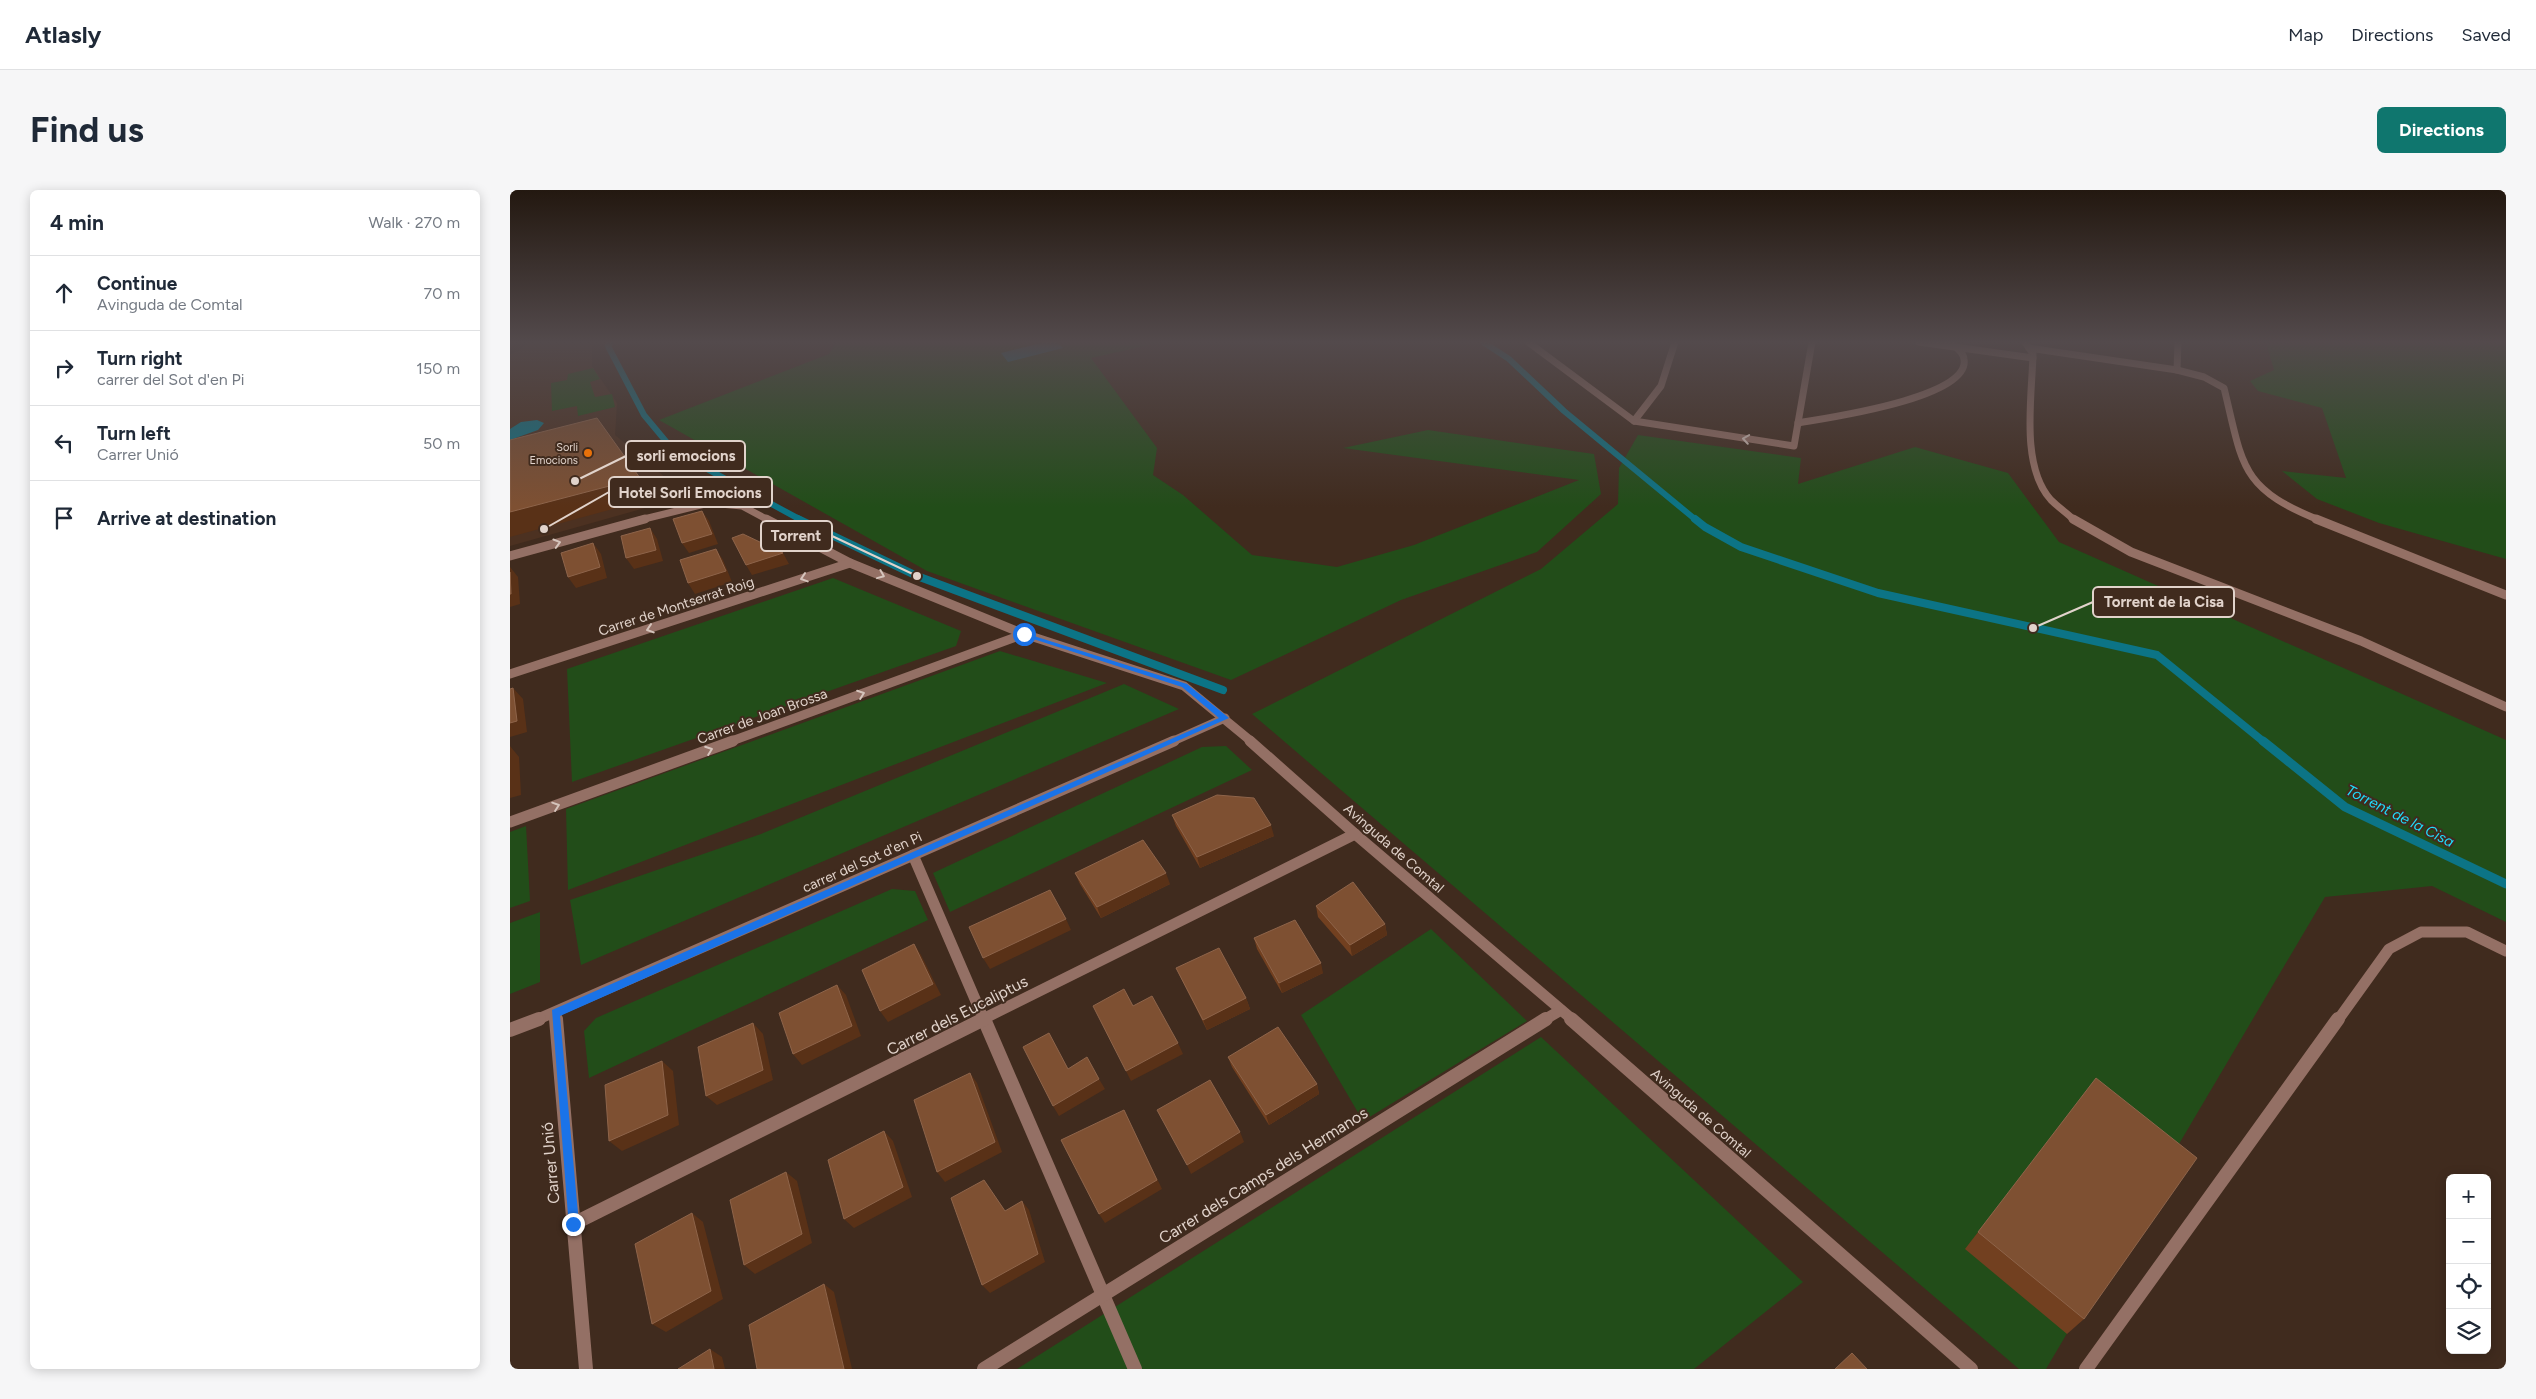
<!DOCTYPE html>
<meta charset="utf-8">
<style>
body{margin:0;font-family:Figtree,sans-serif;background:#f6f6f7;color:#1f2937}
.controls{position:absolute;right:15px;bottom:15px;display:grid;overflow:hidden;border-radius:8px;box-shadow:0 2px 12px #0003}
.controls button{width:45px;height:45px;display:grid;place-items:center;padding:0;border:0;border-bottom:1px solid #e0e1e3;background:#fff;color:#1f2937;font:25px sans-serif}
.stop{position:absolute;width:15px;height:15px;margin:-11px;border:4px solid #1a73e8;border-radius:50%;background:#fff}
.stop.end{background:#1a73e8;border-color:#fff;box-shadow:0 1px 5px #0008}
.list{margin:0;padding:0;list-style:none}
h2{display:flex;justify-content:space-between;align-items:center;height:65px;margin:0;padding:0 20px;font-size:21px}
h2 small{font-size:16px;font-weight:400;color:#747a83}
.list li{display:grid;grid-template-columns:32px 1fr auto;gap:15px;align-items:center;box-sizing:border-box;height:75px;padding:0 20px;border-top:1px solid #e0e1e3}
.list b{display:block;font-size:19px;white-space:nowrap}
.list p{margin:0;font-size:16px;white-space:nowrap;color:#747a83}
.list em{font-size:16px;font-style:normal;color:#747a83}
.icon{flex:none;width:28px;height:28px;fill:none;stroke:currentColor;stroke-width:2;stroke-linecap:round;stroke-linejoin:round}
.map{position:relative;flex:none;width:1996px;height:1179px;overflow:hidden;border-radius:8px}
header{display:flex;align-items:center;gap:30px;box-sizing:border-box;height:70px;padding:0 25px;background:#fff;border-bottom:1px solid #e0e1e3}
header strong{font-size:24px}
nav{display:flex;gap:28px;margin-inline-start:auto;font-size:18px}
.intro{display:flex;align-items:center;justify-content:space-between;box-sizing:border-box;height:120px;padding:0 30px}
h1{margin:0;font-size:35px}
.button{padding:12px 22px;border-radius:8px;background:#0f766e;color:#fff;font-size:18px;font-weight:700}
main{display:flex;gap:30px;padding:0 30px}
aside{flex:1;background:#fff;border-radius:8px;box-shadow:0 2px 12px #0003}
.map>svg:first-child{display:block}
.built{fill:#4c3121}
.green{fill:#224d19}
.water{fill:#0c7486}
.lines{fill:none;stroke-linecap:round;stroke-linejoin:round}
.stream-far2{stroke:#0c7486;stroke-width:6}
.stream-far1{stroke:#0c7486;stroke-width:8}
.stream{stroke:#0c7486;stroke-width:9}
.pedestrian-far2{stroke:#947065;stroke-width:7}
.pedestrian-far1{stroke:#947065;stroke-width:11}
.pedestrian{stroke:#947065;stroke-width:14}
.minor-far3{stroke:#947065;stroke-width:7}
.minor-far2{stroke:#947065;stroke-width:9}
.minor-far1{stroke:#947065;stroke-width:11}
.minor{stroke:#947065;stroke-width:14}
.wall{fill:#724020}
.shaded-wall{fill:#593117}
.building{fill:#7e5032;stroke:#8e644a}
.oneway{stroke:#d5c4bc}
.route{fill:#1a73e8}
.food-dot{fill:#e8710a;stroke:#402b1e;stroke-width:2}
.labels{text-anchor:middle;stroke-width:4;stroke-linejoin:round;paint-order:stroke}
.far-poi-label{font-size:11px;fill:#e1d3cb;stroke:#402b1e;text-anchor:end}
.street-label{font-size:14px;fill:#e1d3cb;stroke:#402b1e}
.water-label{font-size:15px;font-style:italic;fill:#20dbfa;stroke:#402b1e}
.near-street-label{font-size:16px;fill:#e1d3cb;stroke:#402b1e}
.leader{fill:none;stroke:#e1d3cb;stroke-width:2}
.callout-dot{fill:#e1d3cb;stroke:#402b1e;stroke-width:2}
.callout{fill:#402b1e;stroke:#e1d3cb;stroke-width:2}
.callout-label{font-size:15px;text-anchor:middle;font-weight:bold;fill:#e1d3cb}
</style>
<header>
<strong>Atlasly</strong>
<nav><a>Map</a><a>Directions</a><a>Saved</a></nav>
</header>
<div class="intro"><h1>Find us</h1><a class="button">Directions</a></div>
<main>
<aside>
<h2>4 min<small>Walk · 270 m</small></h2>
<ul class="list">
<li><svg class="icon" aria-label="ahead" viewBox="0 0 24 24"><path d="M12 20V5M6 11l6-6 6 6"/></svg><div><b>Continue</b><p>Avinguda de Comtal</p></div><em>70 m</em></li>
<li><svg class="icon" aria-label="right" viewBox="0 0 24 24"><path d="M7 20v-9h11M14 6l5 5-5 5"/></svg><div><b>Turn right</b><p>carrer del Sot d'en Pi</p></div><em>150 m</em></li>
<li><svg class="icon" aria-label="left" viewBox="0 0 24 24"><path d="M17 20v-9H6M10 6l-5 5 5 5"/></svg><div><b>Turn left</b><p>Carrer Unió</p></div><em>50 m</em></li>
<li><svg class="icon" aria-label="arrive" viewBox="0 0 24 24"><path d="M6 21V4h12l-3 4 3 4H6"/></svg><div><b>Arrive at destination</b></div></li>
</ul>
</aside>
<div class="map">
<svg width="1996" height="1179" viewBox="0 0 1996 1179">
<rect width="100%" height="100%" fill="#402b1e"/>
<path class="built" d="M22,152H82V176L107,213L105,245L156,288L167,309L0,356V165Z"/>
<g class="green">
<path d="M326,152H652L581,168L647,258L643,285L673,305L742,365L827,377L904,355L1069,290L833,258L918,240L1084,264L1091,304L1027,362L891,410L721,490L417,381L149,230L319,164Z"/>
<path d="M1756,152H1996V369L1869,333L1807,309L1772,281L1836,288L1812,218L1748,201L1740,191L1764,180Z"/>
<path d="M83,178L90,189L80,192L85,207L102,204L105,217L68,226L67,216L42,221L41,193L57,190L58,184Z"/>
<path d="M1128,245L1291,268L1288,294L1405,257L1498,283L1549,352L1996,550V732L1922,696L1815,707L1536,1179H1509L742,524L1031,379L1108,314L1109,278Z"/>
<path d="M323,388L451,441L446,456L62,592L57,479Z"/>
<path d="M490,461L597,493L58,700L56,619Z"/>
<path d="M614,494L669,519L71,775L60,710L251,644Z"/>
<path d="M716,556L742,580L440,722L423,683L692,557Z"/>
<path d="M16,636L20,711L0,718V642Z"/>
<path d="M382,699L405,701L418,730L79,888L74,841L86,828Z"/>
<path d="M30,722V792L0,804V733Z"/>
<path d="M921,739L1017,831L853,931L791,825Z"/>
<path d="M1031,847L1293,1092L1184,1179H507Z"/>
</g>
<g class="water">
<path d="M535,152H547L553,158L498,172L491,163Z"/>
<path d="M27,230L34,233L28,240L0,250V239L11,232Z"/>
</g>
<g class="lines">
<g class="stream-far2">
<path d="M101,152L98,156L134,225L164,261L291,330"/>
<path d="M973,152L999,169L1054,221L1186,330"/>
</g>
<g class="stream-far1">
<path d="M288,329L407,386L713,500"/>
<path d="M1185,329L1195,337L1231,357L1368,403L1647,465L1754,552"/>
</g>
<path class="stream" d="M1753,551L1835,617L1996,694"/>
<g class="pedestrian-far2">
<path d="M1409,152L1523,168"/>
<path d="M1288,233C1316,228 1461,208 1454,169C1453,161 1444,156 1439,152"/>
</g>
<path class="pedestrian-far1" d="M403,665L474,830"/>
<path class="pedestrian" d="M474,829L625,1179"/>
<g class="minor-far3">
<path d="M1018,152L1124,231L1284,256L1302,152"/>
<path d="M1515,152L1523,164C1522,206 1510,276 1541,310C1548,317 1557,323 1564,330"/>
<path d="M1519,158L1667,180L1694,187L1714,198C1733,275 1729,298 1809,330"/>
<path d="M1667,180L1668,152"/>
<path d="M1124,231L1151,196L1165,152"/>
<path d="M130,330L199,313L232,316L258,330"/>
</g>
<g class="minor-far2">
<path d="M256,329L340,373L514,444L674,496L742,552"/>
<path d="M1563,329L1621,362L1851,451L1996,517"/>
<path d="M1806,329L1996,405"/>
<path d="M0,366L135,329"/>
<path d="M0,484L340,373"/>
<path d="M219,552L514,444"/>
<path d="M661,552L715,528"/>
</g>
<g class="minor-far1">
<path d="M740,551L845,644L1063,830"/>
<path d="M0,632L223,551"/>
<path d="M45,823L46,830"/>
<path d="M26,830L664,551"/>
<path d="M471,830L845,644"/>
<path d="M1034,830L1051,820"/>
<path d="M1828,830L1879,759L1911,742H1957L1996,761"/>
</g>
<g class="minor">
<path d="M46,829L76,1179"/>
<path d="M1061,829L1461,1179"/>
<path d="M0,840L29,829"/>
<path d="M63,1034L474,829"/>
<path d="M474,1179L1036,829"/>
<path d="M1576,1179L1828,829"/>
</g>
</g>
<g class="wall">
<path d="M662,625L764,646L690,678L666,636Z"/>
<path d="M565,683L660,694L591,728L570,694Z"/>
<path d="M806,716L875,734L877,745L842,766L808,727Z"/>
<path d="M744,748L813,783L772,803L747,759Z"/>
<path d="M666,778L736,808L740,819L697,840Z"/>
<path d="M718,867L807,894L809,904L759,935L722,877Z"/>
<path d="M1586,889L1574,1129L1557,1144L1455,1059Z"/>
</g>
<g class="shaded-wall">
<path d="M130,288L143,308L0,347V322Z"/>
<path d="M192,321L199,331L208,354L179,363L172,353Z"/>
<path d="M140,338L147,349L153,371L124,379L116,368Z"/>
<path d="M83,353L91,364L97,388L66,398L58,387Z"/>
<path d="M206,359L213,370L222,392L185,404L178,393Z"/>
<path d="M273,363L279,374L242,385L236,375Z"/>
<path d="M0,377L8,387L10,414L0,417Z"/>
<path d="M3,498L13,509L17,542L0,547V533Z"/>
<path d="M0,556L9,567L11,605L0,608Z"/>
<path d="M761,635L764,646L690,678L687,667Z"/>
<path d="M656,683L660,694L591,728L587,717Z"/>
<path d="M556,729L561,740L480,779L473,768Z"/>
<path d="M875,734L877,745L842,766L840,755Z"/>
<path d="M404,754L411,765L431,805L378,832L370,821Z"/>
<path d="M811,773L813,783L772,803L769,793Z"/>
<path d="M327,795L336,805L351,846L292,875L283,864Z"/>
<path d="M736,808L740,819L697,840L693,830Z"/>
<path d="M243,833L253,844L263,890L207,915L196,906Z"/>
<path d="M668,853L673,864L621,891L616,881Z"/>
<path d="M152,871L163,881L169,935L112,961L99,951Z"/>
<path d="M460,883L467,893L492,962L435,992L427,982Z"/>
<path d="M589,889L595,899L549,926L543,916Z"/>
<path d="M807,894L809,904L759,935L756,925Z"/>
<path d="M614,920L652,999L595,1033L589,1024Z"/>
<path d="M374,941L383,951L402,1007L344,1038L334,1029Z"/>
<path d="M730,942L734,952L681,984L677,975Z"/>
<path d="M276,982L287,991L302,1053L245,1084L234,1075Z"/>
<path d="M512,1011L519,1020L535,1072L480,1103L472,1095Z"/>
<path d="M182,1023L193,1032L213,1109L156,1142L142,1134Z"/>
<path d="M314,1094L324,1102L342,1179H334Z"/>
<path d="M200,1159L212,1167L215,1179H204Z"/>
</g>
<g class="building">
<path d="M87,228L130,288L0,322V250Z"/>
<path d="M192,321L202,344L172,353L163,329Z"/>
<path d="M140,338L146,360L116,368L111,346Z"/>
<path d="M233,344L273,363L236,375L222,348Z"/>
<path d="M83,353L90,377L58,387L51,363Z"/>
<path d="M206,359L216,381L178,393L170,370Z"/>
<path d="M0,382L1,404H0Z"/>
<path d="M3,498L7,531L0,533V499Z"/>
<path d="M707,605L744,608L761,635L687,667L662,625Z"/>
<path d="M633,650L656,683L587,717L565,683Z"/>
<path d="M843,692L875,734L840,755L806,716Z"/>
<path d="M540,700L556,729L473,768L459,737Z"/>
<path d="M785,730L811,773L769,793L744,748Z"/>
<path d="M404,754L423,794L370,821L352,780Z"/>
<path d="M709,758L736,808L693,830L666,778Z"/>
<path d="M327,795L342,836L283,864L269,823Z"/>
<path d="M614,799L623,816L642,806L668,853L616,881L583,816Z"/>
<path d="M243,833L253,880L196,906L188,857Z"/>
<path d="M768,837L807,894L756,925L718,867Z"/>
<path d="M539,843L558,879L577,867L589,889L543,916L513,857Z"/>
<path d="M152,871L158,925L99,951L95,895Z"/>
<path d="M460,883L485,952L427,982L404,910Z"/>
<path d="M1586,888L1687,968L1574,1129L1468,1042Z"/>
<path d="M700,890L730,942L677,975L647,920Z"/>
<path d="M614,920L647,990L589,1024L551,950Z"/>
<path d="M374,941L393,997L334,1029L318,970Z"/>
<path d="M276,982L292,1044L234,1075L220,1010Z"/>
<path d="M474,990L495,1021L512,1011L528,1064L472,1095L441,1008Z"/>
<path d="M182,1023L201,1101L142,1134L125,1054Z"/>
<path d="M314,1094L334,1179H247L239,1135Z"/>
<path d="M200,1159L204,1179H168Z"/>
<path d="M1342,1163L1357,1179H1325Z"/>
</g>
<defs><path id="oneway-chevron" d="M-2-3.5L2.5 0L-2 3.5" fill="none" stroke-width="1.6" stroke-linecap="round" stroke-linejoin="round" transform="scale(1.25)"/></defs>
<g class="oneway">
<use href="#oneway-chevron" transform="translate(1236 249) rotate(-171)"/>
<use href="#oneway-chevron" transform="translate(47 353) rotate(-16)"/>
<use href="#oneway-chevron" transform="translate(371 385) rotate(22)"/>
<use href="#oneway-chevron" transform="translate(294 388) rotate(162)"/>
<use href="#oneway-chevron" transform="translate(140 439) rotate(162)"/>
<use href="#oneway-chevron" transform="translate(351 504) rotate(-20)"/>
<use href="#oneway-chevron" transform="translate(199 560) rotate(-20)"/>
<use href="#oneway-chevron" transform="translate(46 616) rotate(-19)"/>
</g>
<linearGradient id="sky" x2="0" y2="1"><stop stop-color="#231810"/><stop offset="0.48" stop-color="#534a4c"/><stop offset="1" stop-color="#534a4c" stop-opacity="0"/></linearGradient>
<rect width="1996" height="317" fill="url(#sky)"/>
<path class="route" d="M511,442L677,494L719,528L50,826L69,1034L67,1038H59L42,820L709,528L672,497L511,445Z"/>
<circle class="food-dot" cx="78" cy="263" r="5"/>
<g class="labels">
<g class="far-poi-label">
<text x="68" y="261">Sorli<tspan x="68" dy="13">Emocions</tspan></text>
</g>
<g class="street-label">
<text transform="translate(166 416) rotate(-18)" y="5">Carrer de Montserrat Roig</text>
<text transform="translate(252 526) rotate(-20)" y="5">Carrer de Joan Brossa</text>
<text transform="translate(884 658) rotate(41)" y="5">Avinguda de Comtal</text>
<text transform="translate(352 672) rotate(-24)" y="5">carrer del Sot d'en Pi</text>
<text transform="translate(1191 923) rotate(41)" y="5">Avinguda de Comtal</text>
</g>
<g class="water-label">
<text transform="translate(1890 626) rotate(27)" y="5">Torrent de la Cisa</text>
</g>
<g class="near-street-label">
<text transform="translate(447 825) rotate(-27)" y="6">Carrer dels Eucaliptus</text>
<text transform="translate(40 973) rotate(-95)" y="6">Carrer Unió</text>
<text transform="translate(753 985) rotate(-32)" y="6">Carrer dels Camps dels Hermanos</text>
</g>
</g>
<path class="leader" d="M65 291L116 266M34 339L99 302M407 386L322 346M1523 438L1583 412"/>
<g class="callout-dot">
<circle cx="65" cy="291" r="5"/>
<circle cx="34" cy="339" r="5"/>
<circle cx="407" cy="386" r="5"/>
<circle cx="1523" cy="438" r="5"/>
</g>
<g class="callout">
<rect x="116" y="251" width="119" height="30" rx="5"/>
<rect x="99" y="287" width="163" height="30" rx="5"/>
<rect x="251" y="331" width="71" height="30" rx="5"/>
<rect x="1583" y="397" width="141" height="30" rx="5"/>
</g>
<g class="callout-label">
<text x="176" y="271">sorli emocions</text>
<text x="180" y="308">Hotel Sorli Emocions</text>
<text x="286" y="351">Torrent</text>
<text x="1654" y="417">Torrent de la Cisa</text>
</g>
</svg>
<div class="controls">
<button>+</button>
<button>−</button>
<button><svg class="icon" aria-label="locate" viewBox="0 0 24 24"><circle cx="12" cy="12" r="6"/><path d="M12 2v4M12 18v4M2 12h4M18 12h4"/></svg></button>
<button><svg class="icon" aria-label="layers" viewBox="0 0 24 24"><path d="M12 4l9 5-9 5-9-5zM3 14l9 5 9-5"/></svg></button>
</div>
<div class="stop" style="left:514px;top:444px"></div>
<div class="stop end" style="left:63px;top:1034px"></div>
</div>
</main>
